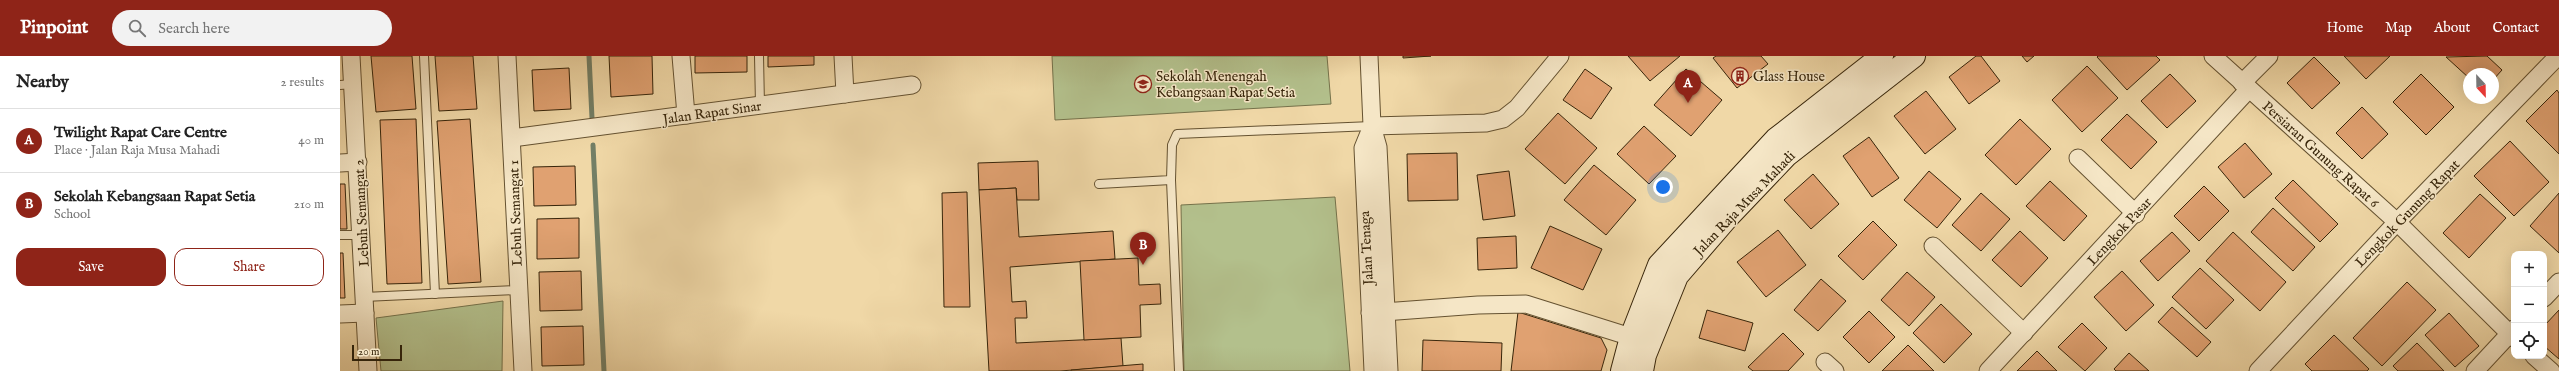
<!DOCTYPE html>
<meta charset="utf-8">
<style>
body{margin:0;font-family:"IM FELL English",serif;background:#f2f2f2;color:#222}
.controls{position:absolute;right:12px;bottom:12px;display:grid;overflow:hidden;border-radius:8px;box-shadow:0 4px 16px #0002}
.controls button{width:36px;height:36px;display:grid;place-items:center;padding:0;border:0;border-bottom:1px solid #e0e0e0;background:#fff;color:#222;font:20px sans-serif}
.compass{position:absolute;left:2123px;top:12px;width:36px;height:36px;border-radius:50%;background:#fff;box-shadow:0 4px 16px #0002;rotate:158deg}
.scale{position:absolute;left:12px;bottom:10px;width:50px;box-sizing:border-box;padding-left:4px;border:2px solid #37250a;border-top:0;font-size:11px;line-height:14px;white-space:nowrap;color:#37250a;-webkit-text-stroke:3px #f5e6c6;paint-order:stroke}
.you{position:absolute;left:1323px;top:131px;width:14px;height:14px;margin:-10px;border:3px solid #fff;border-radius:50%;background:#1a73e8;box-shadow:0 0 0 6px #1a73e833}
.badge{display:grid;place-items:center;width:26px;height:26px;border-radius:50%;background:#8f2418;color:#fff;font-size:13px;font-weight:700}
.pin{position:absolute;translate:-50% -33px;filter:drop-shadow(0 1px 2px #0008)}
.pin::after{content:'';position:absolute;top:21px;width:14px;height:12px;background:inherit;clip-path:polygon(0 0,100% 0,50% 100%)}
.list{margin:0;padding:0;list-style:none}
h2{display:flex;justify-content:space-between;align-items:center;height:52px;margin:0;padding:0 16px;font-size:17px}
h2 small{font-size:13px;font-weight:400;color:#767676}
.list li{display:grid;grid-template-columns:26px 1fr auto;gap:12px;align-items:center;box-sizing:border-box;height:64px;padding:0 16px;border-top:1px solid #e0e0e0}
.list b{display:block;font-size:15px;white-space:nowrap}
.list p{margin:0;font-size:13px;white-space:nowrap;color:#767676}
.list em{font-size:13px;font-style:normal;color:#767676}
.actions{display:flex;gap:8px;padding:12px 16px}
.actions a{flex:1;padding:9px 0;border:1px solid #8f2418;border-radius:12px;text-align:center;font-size:14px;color:#8f2418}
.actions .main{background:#8f2418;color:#fff}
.icon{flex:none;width:22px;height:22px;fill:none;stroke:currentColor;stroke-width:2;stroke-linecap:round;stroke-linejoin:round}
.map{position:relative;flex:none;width:2219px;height:315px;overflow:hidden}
header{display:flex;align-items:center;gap:24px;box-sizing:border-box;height:56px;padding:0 20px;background:#8f2418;color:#fff}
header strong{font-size:19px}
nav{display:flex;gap:22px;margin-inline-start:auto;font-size:14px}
.search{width:280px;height:36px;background:#f2f2f2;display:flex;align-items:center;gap:10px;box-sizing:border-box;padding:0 14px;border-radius:22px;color:#767676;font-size:15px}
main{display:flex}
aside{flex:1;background:#fff}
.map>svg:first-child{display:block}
.green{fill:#b3c08c;stroke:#75724b}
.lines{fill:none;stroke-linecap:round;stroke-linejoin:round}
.stream{stroke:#737f66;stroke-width:5}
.building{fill:#e0a171;stroke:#37250a}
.service-casing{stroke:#655231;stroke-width:10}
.minor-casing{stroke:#655231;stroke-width:19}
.secondary-casing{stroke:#37250a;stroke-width:24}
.service{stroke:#f5e6c6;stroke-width:8}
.minor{stroke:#f5e6c6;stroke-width:17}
.secondary{stroke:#f5e6c6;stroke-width:22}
.labels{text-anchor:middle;stroke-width:3;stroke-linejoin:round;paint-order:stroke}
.poi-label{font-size:14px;fill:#37250a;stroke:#f5e6c6;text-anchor:start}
.street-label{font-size:14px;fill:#37250a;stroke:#f5e6c6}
</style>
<header>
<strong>Pinpoint</strong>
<div class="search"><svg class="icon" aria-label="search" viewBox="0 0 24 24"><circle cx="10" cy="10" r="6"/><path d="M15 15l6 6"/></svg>Search here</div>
<nav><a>Home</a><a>Map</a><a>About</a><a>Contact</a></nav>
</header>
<main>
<aside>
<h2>Nearby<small>2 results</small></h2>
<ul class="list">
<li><span class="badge">A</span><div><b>Twilight Rapat Care Centre</b><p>Place · Jalan Raja Musa Mahadi</p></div><em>40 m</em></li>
<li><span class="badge">B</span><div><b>Sekolah Kebangsaan Rapat Setia</b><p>School</p></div><em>210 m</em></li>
</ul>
<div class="actions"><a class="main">Save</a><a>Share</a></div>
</aside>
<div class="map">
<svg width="2219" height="315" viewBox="0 0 2219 315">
<rect width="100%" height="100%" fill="#f0d8a7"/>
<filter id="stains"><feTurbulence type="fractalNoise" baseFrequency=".005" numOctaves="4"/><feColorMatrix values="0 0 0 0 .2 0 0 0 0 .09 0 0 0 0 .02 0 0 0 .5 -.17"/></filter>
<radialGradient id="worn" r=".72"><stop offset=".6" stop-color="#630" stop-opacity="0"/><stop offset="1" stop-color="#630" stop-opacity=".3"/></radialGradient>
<g class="green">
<path d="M712,0H987L991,48L715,64Z"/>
<path d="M995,141L1010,315H844L841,149Z"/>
<path d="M163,245L162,315H41L36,262Z"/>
</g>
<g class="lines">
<g class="stream">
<path d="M249,0L252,62"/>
<path d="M253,89L264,315"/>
</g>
</g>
<g class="building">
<path d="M31,0H72L76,53L36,56Z"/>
<path d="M95,0H133L137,53L99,55Z"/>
<path d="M269,0H312L313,38L271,41Z"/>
<path d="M355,0H407V16L355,17Z"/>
<path d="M428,0H474V9L428,11Z"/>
<path d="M1063,0H1091L1063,2Z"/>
<path d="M1288,0H1340L1310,25Z"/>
<path d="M1376,0H1421L1428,8L1397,32L1373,2Z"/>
<path d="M1636,0H1641L1660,25L1629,48L1609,21Z"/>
<path d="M1682,0H1694L1687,6Z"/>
<path d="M1758,0H1816L1820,4L1787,34L1757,1Z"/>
<path d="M2004,0H2050L2026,23Z"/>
<path d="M2147,0L2162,14L2153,24V18H2129V22L2106,1Z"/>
<path d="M1974,1L2000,27L1972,53L1947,27Z"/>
<path d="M1747,10L1778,42L1742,76L1712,44Z"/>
<path d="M229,12L231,53L194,55L192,14Z"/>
<path d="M1245,13L1272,32L1251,63L1223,44Z"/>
<path d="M1346,13L1382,44L1351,80L1314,49Z"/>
<path d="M1830,18L1856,45L1827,72L1801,45Z"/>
<path d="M2081,18L2114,51L2086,79L2053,46Z"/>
<path d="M2217,34L2219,37V98L2186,65Z"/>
<path d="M1586,35L1616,73L1585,98L1554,60Z"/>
<path d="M2022,51L2048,78L2022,103L1996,77Z"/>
<path d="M1218,57L1257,92L1225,128L1185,93Z"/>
<path d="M1787,58L1817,86L1791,113L1761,84Z"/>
<path d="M76,63L82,227L47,228L40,64Z"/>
<path d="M130,63L141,226L108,228L97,65Z"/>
<path d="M1680,63L1711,93L1676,129L1645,99Z"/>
<path d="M1304,70L1336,100L1309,128L1277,98Z"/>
<path d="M1529,81L1559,122L1532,141L1503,100Z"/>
<path d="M2170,85L2209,126L2174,160L2134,120Z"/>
<path d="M1905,87L1932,118L1904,142L1878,111Z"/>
<path d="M1117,97L1118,144L1068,145L1067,98Z"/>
<path d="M698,105L699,144H677L676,132L639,134L638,107Z"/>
<path d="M1254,109L1296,144L1266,179L1224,144Z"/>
<path d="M235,110L236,149L194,150L193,111Z"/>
<path d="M1169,115L1175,160L1143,164L1137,119Z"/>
<path d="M1589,115L1621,143L1597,172L1564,144Z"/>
<path d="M1473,118L1499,148L1471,173L1444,144Z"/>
<path d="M1953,124L1998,168L1980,186L1935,142Z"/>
<path d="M1710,125L1747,160L1724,185L1686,150Z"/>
<path d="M0,128H5L7,173H0Z"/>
<path d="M1864,130L1889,155L1859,185L1834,160Z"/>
<path d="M676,132L679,181L773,175L775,203L670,211L672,246L686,245L687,262H675L676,287L781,282L783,310L720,315H649L639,134Z"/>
<path d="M627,136L630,251H604L602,137Z"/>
<path d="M1641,137L1670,163L1641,195L1612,169Z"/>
<path d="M2219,137V197L2190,170Z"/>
<path d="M2140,138L2166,162L2129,202L2103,177Z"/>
<path d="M1933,152L1975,191L1953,215L1911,176Z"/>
<path d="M239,162V202L197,203V163Z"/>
<path d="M1533,165L1557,189L1523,224L1498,200Z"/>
<path d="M1210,170L1262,193L1243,234L1191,212Z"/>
<path d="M1438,174L1466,209L1426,241L1397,206Z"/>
<path d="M1680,175L1708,202L1681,231L1652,204Z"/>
<path d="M1832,176L1850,195L1818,225L1800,205Z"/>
<path d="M1893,176L1946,226L1920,255L1866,205Z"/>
<path d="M1176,180L1177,212L1138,214L1137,182Z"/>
<path d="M0,197H3L5,242H0Z"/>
<path d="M798,202L799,229L820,228L821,248L800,249L801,281L744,284L740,205Z"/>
<path d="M1860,212L1894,244L1866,273L1832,241Z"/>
<path d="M241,215L242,254L200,255L199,216Z"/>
<path d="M1782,215L1814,249L1786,275L1754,241Z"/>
<path d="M1567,216L1595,241L1569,270L1541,244Z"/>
<path d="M1481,223L1506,245L1478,275L1454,254Z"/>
<path d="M2067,226L2096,254L2042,310L2013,282Z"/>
<path d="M1601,248L1632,278L1604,307L1573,277Z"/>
<path d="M1832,251L1871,286L1857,301L1818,266Z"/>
<path d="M1367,254L1413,267L1405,295L1359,282Z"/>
<path d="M2219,254V303L2204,290V270Z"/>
<path d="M1529,255L1555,281L1529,307L1503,281Z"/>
<path d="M1178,256L1261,282L1267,294L1261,315H1171Z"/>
<path d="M2109,257L2139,290L2115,311L2085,279Z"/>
<path d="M1742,267L1767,292L1745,315L1718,291Z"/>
<path d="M243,270L244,309L202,310L201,271Z"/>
<path d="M1443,277L1464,298L1448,315H1413L1408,311Z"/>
<path d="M1994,279L2029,313L2027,315H1972L1965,308Z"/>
<path d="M1083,284L1162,287L1161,315H1082Z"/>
<path d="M2077,287L2104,315H2058L2053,310Z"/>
<path d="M1568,289L1594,315H1542Z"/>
<path d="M1697,295L1717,315H1677Z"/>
<path d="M1789,297L1809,315H1776L1774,313Z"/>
<path d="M803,308V315H731V314Z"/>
</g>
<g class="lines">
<g class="service-casing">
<g id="service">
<path d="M84,0L95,238"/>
<path d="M419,0L420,49"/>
<path d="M0,29L13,28"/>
<path d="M831,124L839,315"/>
<path d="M759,128L831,124L832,89L837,78L1032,70"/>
<path d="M0,179H22"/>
<path d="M24,241L178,234"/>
</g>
</g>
<g class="minor-casing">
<g id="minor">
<path d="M11,0L28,315"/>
<path d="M167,0L183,315"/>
<path d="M341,0L346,59"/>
<path d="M503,0L505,38"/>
<path d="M1029,0L1032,70L1038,91L1049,315"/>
<path d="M1873,0L2057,166L2174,282"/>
<path d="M1902,27L1929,0"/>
<path d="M1032,70L1023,92L1033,315"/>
<path d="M1032,70L1146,67L1163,63L1177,52L1220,0"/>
<path d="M172,82L572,29"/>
<path d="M1738,102L1796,158"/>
<path d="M0,107L18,106"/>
<path d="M1593,190L1684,277"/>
<path d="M2204,242L2219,226"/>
<path d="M1030,257L1138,249L1186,248L1291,281"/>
<path d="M0,258L25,257"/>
<path d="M2194,300L2211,315"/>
<path d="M1485,306L1495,315"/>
<path d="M1648,315L1909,33"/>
<path d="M1918,315L2057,166L2218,0"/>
<path d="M2135,315L2174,273"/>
</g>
</g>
<g class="secondary-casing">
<g id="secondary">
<path d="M1282,315L1291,281L1319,209L1436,83L1542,0"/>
<path d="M1302,315L1305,299L1337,220L1387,162L1447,99L1574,0"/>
</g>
</g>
<use href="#service" class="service"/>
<use href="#minor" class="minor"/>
<use href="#secondary" class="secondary"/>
</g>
<defs>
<g id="building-ring" transform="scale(0.9)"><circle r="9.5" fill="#f5e6c6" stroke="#8f2418" stroke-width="1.5"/><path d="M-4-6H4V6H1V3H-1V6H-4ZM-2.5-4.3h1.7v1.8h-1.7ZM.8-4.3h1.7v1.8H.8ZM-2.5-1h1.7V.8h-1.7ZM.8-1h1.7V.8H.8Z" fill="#8f2418"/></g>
<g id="school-ring" transform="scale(0.9)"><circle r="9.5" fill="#f5e6c6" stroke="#8f2418" stroke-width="1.5"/><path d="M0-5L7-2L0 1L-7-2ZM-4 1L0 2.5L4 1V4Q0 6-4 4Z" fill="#8f2418"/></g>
</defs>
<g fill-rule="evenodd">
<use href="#building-ring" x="1400" y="20"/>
<use href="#school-ring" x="803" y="28"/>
</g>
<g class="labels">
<g class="poi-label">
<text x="816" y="25">Sekolah Menengah<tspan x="816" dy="16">Kebangsaan Rapat Setia</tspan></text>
<text x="1413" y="25">Glass House</text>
</g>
<g class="street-label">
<text transform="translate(372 56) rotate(-8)" y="5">Jalan Rapat Sinar</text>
<text transform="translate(1981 98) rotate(42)" y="5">Persiaran Gunung Rapat 6</text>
<text transform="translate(1404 147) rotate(-46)" y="5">Jalan Raja Musa Mahadi</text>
<text transform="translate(21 157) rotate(-93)" y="5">Lebuh Semangat 2</text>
<text transform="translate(175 157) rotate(-92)" y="5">Lebuh Semangat 1</text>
<text transform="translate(2067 157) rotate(-46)" y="5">Lengkok Gunung Rapat</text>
<text transform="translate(1779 175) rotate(-47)" y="5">Lengkok Pasar</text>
<text transform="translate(1026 192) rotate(-93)" y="5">Jalan Tenaga</text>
</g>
</g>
<rect width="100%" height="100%" filter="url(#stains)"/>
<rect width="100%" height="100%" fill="url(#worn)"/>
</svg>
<div class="controls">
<button>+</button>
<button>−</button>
<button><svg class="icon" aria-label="locate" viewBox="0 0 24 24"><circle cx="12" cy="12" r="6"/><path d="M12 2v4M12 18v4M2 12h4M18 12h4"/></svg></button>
</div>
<svg class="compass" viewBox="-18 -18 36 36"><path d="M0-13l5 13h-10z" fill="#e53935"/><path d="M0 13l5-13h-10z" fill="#767676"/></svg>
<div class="scale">20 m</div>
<div class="you"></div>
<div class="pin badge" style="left:1348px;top:47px">A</div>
<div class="pin badge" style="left:803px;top:209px">B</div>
</div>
</main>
